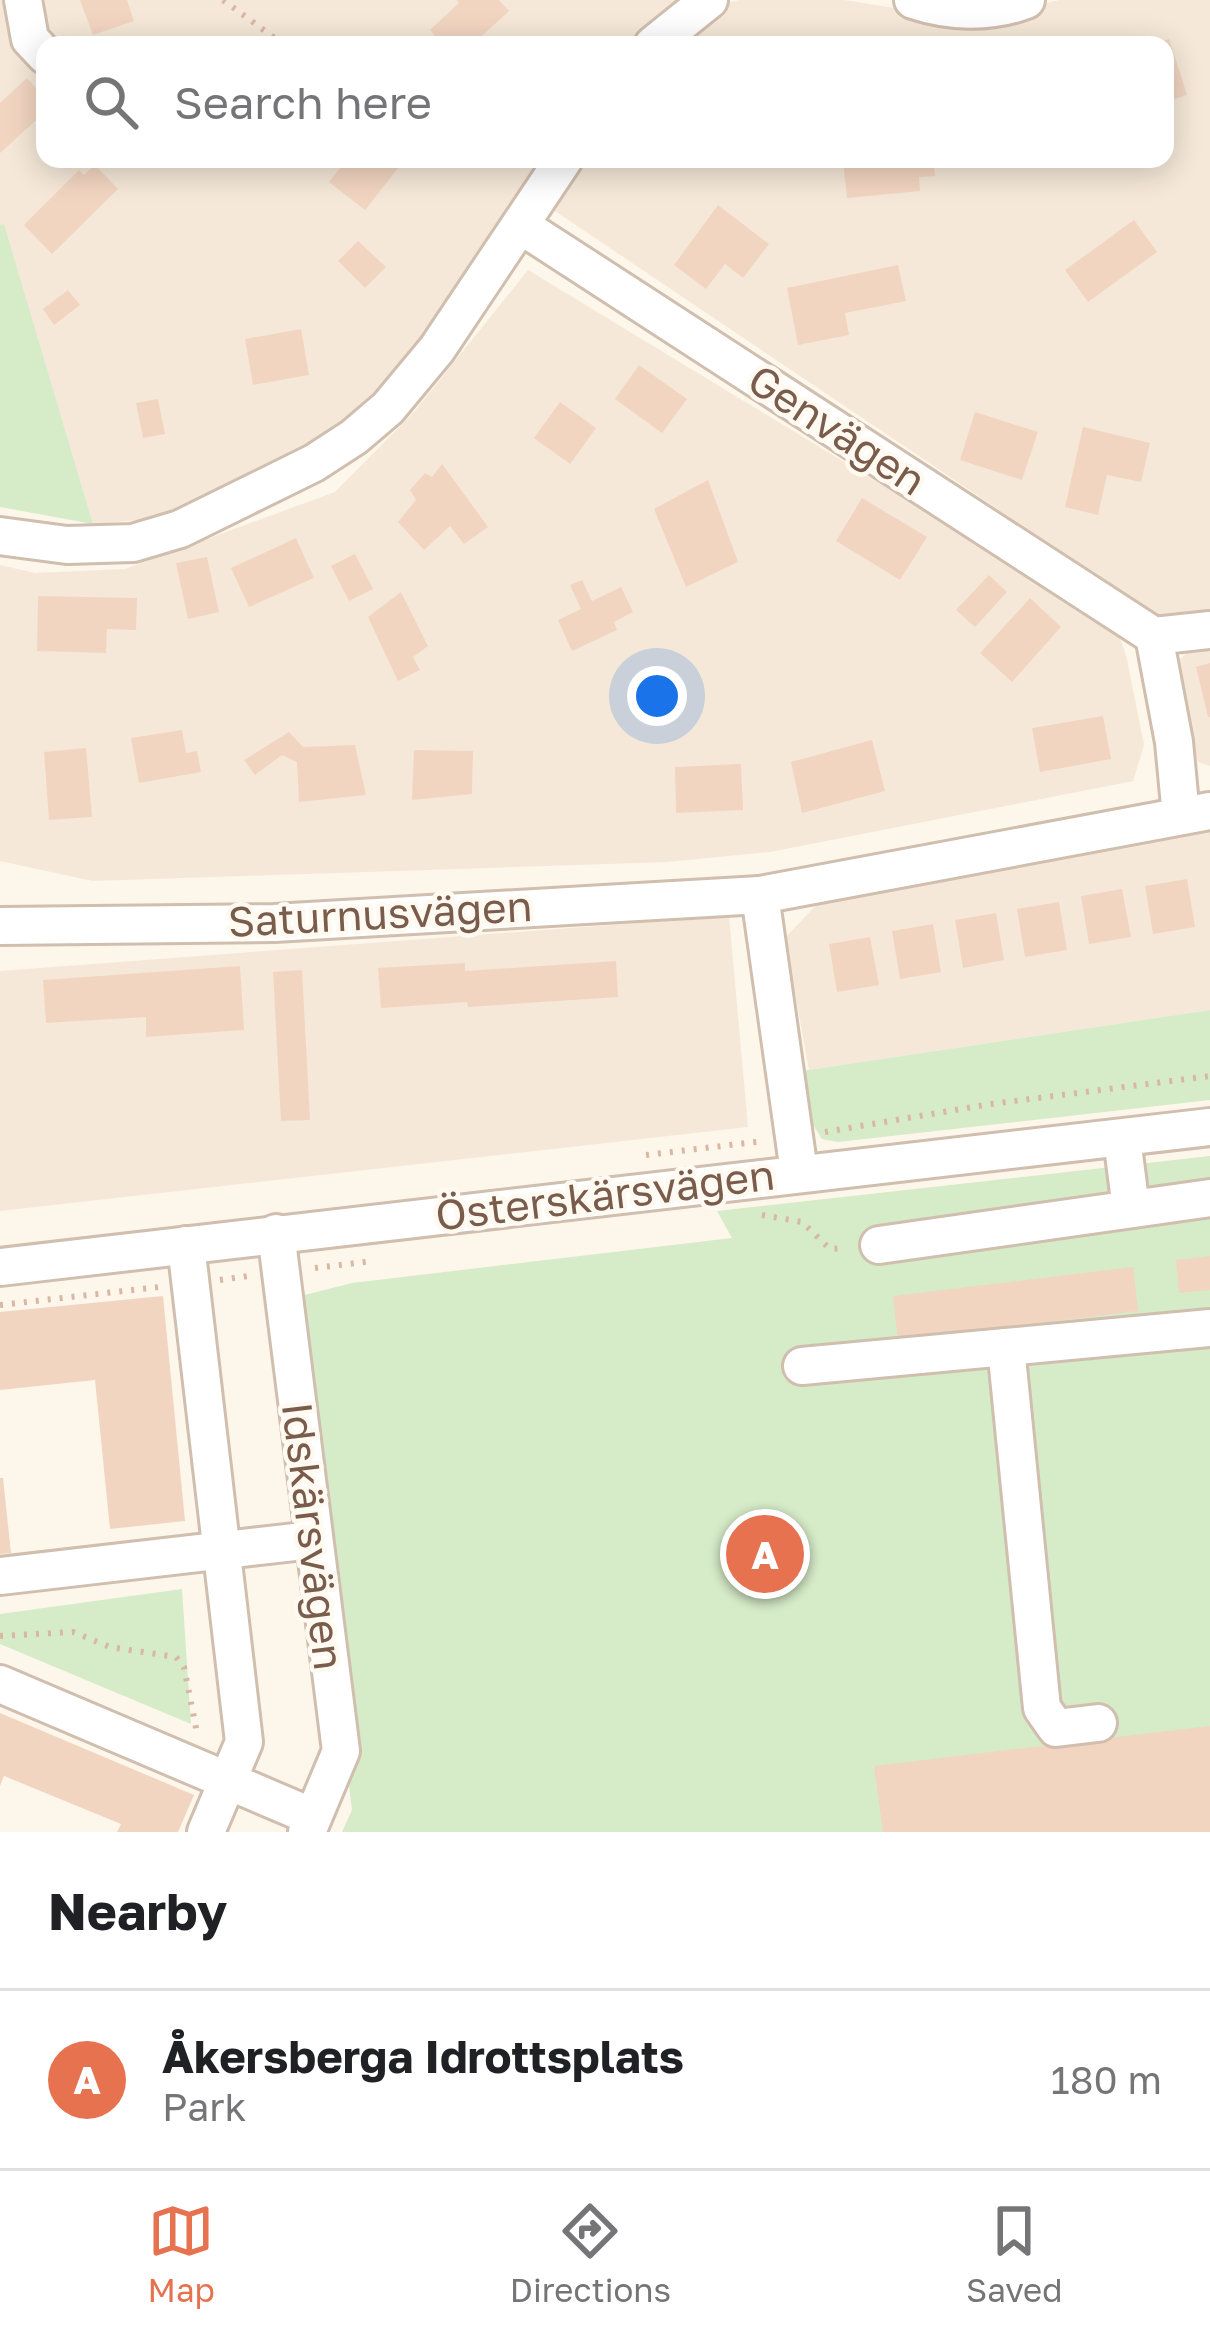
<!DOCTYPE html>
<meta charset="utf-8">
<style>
body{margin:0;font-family:"Golos Text",sans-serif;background:#f2f2f2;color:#202124}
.you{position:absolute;left:657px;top:696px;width:42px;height:42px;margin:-30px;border:9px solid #fff;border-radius:50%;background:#1a73e8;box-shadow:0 0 0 18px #1a73e833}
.badge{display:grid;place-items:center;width:78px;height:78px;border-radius:50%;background:#e67250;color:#fff;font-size:39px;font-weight:700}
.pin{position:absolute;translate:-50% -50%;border:6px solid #fff;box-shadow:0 3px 12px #0006}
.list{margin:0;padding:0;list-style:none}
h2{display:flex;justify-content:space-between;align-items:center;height:156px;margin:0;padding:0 48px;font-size:51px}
h2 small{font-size:39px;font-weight:400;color:#757577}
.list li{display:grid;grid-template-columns:78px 1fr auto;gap:36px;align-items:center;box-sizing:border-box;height:180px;padding:0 48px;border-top:3px solid #e0e0e0}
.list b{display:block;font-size:45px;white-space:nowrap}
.list p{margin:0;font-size:39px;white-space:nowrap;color:#757577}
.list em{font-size:39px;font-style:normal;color:#757577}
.icon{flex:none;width:66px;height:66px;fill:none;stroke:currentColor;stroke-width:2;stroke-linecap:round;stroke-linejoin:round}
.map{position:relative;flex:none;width:1210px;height:1832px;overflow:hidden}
.search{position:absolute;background:#fff;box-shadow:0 6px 30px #0003;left:36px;right:36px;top:36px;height:132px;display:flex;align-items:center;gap:30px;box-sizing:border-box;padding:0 42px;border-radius:24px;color:#757577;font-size:45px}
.sheet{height:336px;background:#fff}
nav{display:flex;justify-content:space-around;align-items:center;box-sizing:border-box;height:168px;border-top:3px solid #e0e0e0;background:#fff;font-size:33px;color:#757577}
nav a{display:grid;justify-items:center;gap:6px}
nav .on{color:#e67250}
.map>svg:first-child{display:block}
.residential{fill:#f5e8d8}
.green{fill:#d6ebc8}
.building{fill:#f2d5c1}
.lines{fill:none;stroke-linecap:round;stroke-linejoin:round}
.minor-casing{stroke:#d0beaf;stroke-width:42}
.path{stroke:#d8b8a4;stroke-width:6;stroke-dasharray:3 9;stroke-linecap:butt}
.minor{stroke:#fff;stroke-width:36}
.labels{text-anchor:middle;stroke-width:9;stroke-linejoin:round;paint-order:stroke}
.street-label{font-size:42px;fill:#795c4c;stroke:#fffaf1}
</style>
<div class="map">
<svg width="1210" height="1832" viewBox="0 0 1210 1832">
<rect width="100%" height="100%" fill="#fdf6ea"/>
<g class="residential">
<path d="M0,0H11L45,72V159H554L374,403L287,455L161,518L93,524L4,225H0Z"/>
<path d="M37,0H684L634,45H55L41,28Z"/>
<path d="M739,0H844L976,21L1059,0H1210V612L1161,619L552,209L585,159H1165V45H668L705,9Z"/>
<path d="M528,270L1116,627L1126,655L1144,745L1133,781L770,852L667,862L93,881L0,861V565L35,573L125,569L335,492L414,412Z"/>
<path d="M1210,643V766L1198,762L1175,664L1195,645Z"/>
<path d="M1210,830V1010L809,1070L785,938L823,898Z"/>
<path d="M729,916L748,1127L0,1211V971Z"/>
</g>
<g class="green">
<path d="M4,224L93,524L0,507V225Z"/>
<path d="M1210,1010V1100L838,1142L822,1139L802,1107L795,1072Z"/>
<path d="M1210,1156V1832H342L352,1810L289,1299L352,1283L732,1238L717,1211Z"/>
<path d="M182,1589L191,1724L0,1644V1614Z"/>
</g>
<g class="building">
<path d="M80,0H127L134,21L93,35Z"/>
<path d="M457,0H499L509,11L472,45H443L430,30L459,3Z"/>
<path d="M1169,39L1187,95L1165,102V45L1152,44Z"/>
<path d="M27,78L45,99V112L0,153V103Z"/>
<path d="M347,159H405L365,210L329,182Z"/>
<path d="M843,159H933L935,176L919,177L920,191L847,198Z"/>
<path d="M95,165L118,189L52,254L24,225L79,170L84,175Z"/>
<path d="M718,205L769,244L743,278L725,264L706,289L674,265Z"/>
<path d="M1134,220L1157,252L1088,302L1065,270Z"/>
<path d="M358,241L386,267L365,288L338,261Z"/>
<path d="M898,265L906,301L845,313L849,335L798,345L787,288Z"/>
<path d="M68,290L80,305L54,325L43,309Z"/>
<path d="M301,329L309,375L253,385L245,339Z"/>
<path d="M639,365L687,399L662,433L615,399Z"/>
<path d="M158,399L165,434L143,438L136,403Z"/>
<path d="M560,402L596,428L570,464L534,438Z"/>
<path d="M975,412L1038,432L1022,480L960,460Z"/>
<path d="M1083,427L1150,443L1141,482L1107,475L1098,515L1065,507Z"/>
<path d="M442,464L488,527L464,544L450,526L424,550L398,522L416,500L410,490L425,473L432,477Z"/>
<path d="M708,480L738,562L686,587L654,509Z"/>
<path d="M862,498L927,537L900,580L836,541Z"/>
<path d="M296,538L314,578L249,607L231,568Z"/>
<path d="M355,554L373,589L349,601L331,566Z"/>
<path d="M207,557L219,612L188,619L176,563Z"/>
<path d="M989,575L1007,592L975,627L956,610Z"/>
<path d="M582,580L592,601L621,587L633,612L614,622L617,630L572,651L558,620L581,609L570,585Z"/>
<path d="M401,592L428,646L413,657L420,670L398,681L368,617Z"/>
<path d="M38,596L137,598L136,630L107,629L106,653L37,651Z"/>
<path d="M1030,598L1061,627L1012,682L980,653Z"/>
<path d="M1210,663V717H1208L1196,667Z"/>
<path d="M1103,716L1111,759L1040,772L1032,728Z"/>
<path d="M182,730L186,753L197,751L201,772L139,783L131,738Z"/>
<path d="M289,732L303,747L355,745L366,795L299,802L297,762L282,755L255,775L244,760Z"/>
<path d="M872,740L885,791L802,813L791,762Z"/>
<path d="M86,748L92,817L49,820L44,752Z"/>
<path d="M414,750L473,751L472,794L412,800Z"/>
<path d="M741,764L743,810L676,813L675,767Z"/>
<path d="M1187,879L1195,927L1153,934L1145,886Z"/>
<path d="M1122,889L1131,937L1089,944L1081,896Z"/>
<path d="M1059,902L1067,950L1025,957L1017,909Z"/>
<path d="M996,913L1004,960L963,968L955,920Z"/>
<path d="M933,924L941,972L900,979L892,931Z"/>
<path d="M870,937L879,985L837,992L829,944Z"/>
<path d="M616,961L618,997L468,1007L467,1002L381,1008L378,968L465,963V971Z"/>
<path d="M240,966L244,1030L146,1037V1017L46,1023L43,980Z"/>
<path d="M302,970L310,1120L281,1121L273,972Z"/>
<path d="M1210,1256V1290L1179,1293L1176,1260Z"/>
<path d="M1133,1267L1138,1311L898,1340L893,1296Z"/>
<path d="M163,1296L185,1521L110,1529L95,1380L0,1390V1312Z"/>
<path d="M0,1478H3L11,1553L0,1554Z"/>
<path d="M0,1713L194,1795L178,1832H117L121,1824L4,1776L0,1786Z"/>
<path d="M1210,1726V1832H883L874,1766Z"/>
</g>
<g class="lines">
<g class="minor-casing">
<g id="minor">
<path d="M23,0L30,39L45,55"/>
<path d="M913,0C949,12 990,14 1026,0"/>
<path d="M653,45L709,0"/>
<path d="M520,225L1154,636L1174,742L1181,816"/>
<path d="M0,536L67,545L133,543L180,529L314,463L354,437L388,408L437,349L564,159"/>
<path d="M1154,636L1210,630"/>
<path d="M0,926L274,923L760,895"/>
<path d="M1122,1138L1131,1209"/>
<path d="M799,1172L760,895L1210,811"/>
<path d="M276,1233L341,1751L307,1832"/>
<path d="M186,1245L244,1742L206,1832"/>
<path d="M879,1245L1210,1198"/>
<path d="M0,1267L1210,1127"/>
<path d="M1006,1347L1042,1708L1056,1728L1098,1723"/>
<path d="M802,1366L1210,1328"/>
<path d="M0,1576L312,1540"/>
<path d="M0,1684L313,1817"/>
</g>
</g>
<g class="path">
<path d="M223,0L284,45"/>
<path d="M825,1132L991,1104L1210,1076"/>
<path d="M646,1155L764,1141"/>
<path d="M762,1215L802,1222L830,1249L845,1248"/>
<path d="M315,1268L373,1261"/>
<path d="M220,1280L248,1276"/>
<path d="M0,1305L159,1287"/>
<path d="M0,1636L73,1632L110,1647L176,1657L184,1667L197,1733"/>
</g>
<use href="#minor" class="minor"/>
</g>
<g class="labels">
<g class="street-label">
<text transform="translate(837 430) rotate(33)" y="15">Genvägen</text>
<text transform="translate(380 914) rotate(-3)" y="15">Saturnusvägen</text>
<text transform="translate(605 1195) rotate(-7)" y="15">Österskärsvägen</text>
<text transform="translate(313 1536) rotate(83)" y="15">Idskärsvägen</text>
</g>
</g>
</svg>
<div class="you"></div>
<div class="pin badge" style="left:765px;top:1554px">A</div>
<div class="search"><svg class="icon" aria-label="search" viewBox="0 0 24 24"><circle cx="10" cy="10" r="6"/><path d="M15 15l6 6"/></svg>Search here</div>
</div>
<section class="sheet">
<h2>Nearby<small></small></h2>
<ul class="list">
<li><span class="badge">A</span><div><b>Åkersberga Idrottsplats</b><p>Park</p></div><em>180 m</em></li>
</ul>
</section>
<nav>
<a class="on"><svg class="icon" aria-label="map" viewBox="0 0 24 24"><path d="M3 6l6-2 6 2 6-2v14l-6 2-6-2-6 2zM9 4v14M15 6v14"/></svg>Map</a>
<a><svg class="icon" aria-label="directions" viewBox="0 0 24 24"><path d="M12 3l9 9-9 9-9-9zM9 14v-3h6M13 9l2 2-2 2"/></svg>Directions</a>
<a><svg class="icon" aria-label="saved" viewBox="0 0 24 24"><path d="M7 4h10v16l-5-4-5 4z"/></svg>Saved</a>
</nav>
